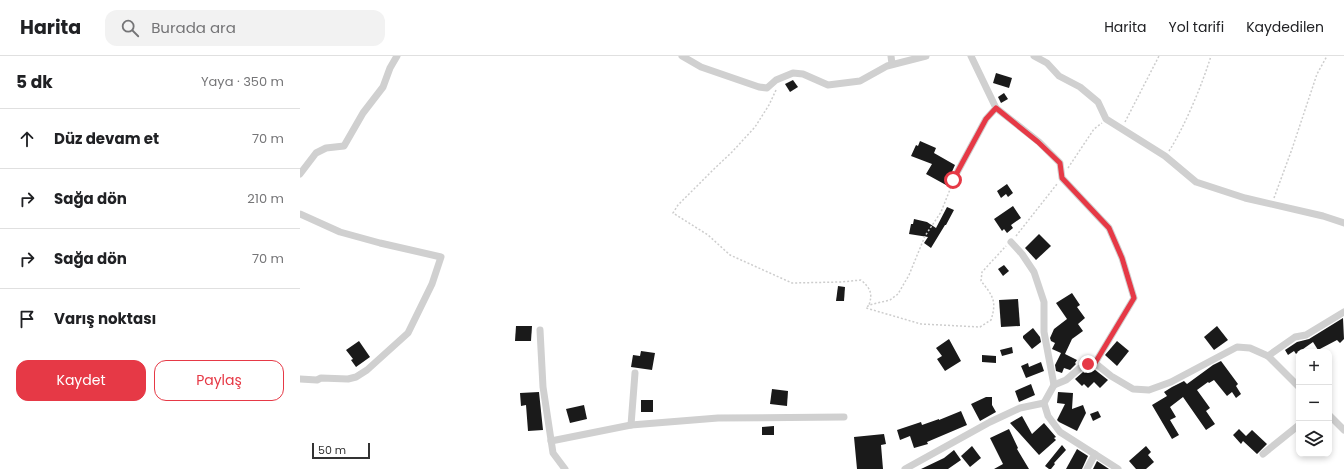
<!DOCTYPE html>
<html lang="tr">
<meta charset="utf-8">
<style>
body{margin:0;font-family:Poppins,sans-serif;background:#f2f2f2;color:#202124}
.controls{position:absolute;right:12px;bottom:12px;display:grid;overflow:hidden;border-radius:8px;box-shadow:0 2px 6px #0003}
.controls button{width:36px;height:36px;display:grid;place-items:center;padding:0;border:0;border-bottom:1px solid #e0e0e0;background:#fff;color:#202124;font:20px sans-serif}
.scale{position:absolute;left:12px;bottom:10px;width:58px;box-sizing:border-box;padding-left:4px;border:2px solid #333;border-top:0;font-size:11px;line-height:14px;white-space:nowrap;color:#333;-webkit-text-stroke:3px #fff;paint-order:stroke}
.stop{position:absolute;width:12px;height:12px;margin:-9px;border:3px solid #e63946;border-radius:50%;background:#fff}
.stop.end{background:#e63946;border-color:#fff;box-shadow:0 1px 4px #0008}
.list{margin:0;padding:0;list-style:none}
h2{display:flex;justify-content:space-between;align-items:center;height:52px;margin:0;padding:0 16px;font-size:17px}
h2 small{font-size:13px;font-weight:400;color:#757577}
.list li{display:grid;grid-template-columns:26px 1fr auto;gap:12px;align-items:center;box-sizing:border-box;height:60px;padding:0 16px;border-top:1px solid #e0e0e0}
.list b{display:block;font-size:15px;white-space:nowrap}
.list em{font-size:13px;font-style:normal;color:#757577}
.actions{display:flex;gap:8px;padding:12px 16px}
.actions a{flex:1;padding:9px 0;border:1px solid #e63946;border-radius:12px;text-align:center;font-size:14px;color:#e63946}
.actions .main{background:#e63946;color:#fff}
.icon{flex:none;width:22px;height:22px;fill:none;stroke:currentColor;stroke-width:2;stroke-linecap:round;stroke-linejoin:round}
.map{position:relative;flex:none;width:1044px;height:413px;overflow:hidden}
header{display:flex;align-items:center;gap:24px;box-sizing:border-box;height:56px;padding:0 20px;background:#fff;border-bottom:1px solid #e0e0e0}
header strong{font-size:19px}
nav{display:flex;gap:22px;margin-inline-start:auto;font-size:14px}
.search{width:280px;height:36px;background:#f2f2f2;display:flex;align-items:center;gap:10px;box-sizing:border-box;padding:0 14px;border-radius:12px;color:#757577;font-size:15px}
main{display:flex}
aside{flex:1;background:#fff}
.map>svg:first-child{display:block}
.building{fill:#1a1a1a}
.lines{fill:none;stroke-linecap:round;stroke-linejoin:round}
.path{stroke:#cdcdcd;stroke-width:1.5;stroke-dasharray:2 2;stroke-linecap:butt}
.minor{stroke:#d0d0d0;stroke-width:7}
.route{stroke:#e63946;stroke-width:5}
</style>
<header>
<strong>Harita</strong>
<div class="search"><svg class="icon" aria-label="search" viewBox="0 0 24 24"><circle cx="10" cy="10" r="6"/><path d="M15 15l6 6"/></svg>Burada ara</div>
<nav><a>Harita</a><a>Yol tarifi</a><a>Kaydedilen</a></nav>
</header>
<main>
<aside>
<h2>5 dk<small>Yaya · 350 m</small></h2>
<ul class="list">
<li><svg class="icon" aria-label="ahead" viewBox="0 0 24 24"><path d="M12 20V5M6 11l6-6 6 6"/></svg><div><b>Düz devam et</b></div><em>70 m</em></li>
<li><svg class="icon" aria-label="right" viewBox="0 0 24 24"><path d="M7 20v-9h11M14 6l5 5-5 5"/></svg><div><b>Sağa dön</b></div><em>210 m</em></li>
<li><svg class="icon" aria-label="right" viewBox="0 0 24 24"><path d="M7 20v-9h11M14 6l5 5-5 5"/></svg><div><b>Sağa dön</b></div><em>70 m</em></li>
<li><svg class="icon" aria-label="arrive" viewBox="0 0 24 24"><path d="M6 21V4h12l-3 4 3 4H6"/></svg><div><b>Varış noktası</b></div></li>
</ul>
<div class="actions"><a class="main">Kaydet</a><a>Paylaş</a></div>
</aside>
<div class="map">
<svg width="1044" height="413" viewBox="0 0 1044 413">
<rect width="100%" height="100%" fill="#fff"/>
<g class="building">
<path d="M696,17L712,22L709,32L693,27Z"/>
<path d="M493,24L498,31L490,36L485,28Z"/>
<path d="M704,37L708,43L701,47L698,41Z"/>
<path d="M620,85L636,92L634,97L655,109L646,129L626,118L632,108L611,100L616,89L618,90Z"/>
<path d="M707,128L713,137L708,141L706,138L701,142L697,135Z"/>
<path d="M713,150L721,162L711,169L713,172L707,177L704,173L702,175L694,163Z"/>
<path d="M647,151L654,154L646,169H645L631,192L624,187L628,181L609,178L611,168H613L614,163L627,166L636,172Z"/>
<path d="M739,178L751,190L736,204L725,192Z"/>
<path d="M704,209L709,215L703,220L698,213Z"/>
<path d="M538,230L545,231L544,245H536Z"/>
<path d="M772,237L780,249L777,251L785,262L778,268L783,275L772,283L765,298L777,304L775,307L776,308L770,314L764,312L762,317L756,315L755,309L761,297L752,293L755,287L751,285L750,282L754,273L767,263L756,247Z"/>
<path d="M718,243L720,270L701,271L699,244Z"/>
<path d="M1043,262L1044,283L1040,287L1037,284L1018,294L1013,286L996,298L994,295L988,299L985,294L997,286L1009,283Z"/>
<path d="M216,270H232L231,285H215Z"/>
<path d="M917,270L928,284L914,294L904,281Z"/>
<path d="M733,272L740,281L741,286L732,293L723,282V280Z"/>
<path d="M649,283L661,305L645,315L637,303L642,300L636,292Z"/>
<path d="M59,285L70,301L56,311L51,304L53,303L46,294Z"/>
<path d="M817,285L829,295L817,310L805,299Z"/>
<path d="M712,291L713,297L702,300L700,294Z"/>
<path d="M341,295L355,297L352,314L331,311L333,299L340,300Z"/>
<path d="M682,299L696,300V307L682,306Z"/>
<path d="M921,305L938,328L936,330L941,338L936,342L932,336L927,340L914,324L909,327L908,326L897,334L910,352L906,355L915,368L906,374L883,341L870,351L876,361L870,364L879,379L872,383L852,349L867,340L864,336L872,331L884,325L887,328L913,309Z"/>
<path d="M741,306L744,315L726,322L721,310L728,307L729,311Z"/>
<path d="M794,313L808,324L800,332L794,326L788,332L784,328L782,330L775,323L783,316L785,317L787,315Z"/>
<path d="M731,328L735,339L719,346L715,335Z"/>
<path d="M472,333L488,335L487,350L470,348Z"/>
<path d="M239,336L243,374L228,375L226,349L221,350L220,337Z"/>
<path d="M758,336L773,337L772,353L783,349L786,357L777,375L759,366L757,364L765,348L757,347Z"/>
<path d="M686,341H692V349L696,356L680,365L671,348Z"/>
<rect x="341" y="344" width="12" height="12"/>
<path d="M284,349L287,363L270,367L266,353Z"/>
<path d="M661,355L667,369L627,386L628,388L614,392L610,380L600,384L597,374L621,366L622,369L639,363V364Z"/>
<path d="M798,355L801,361L793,365L790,358Z"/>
<path d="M722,360L732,378L744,367L756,381L754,382L756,384L739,399L710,367Z"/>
<path d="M474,370V379H462V371Z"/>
<path d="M709,373L718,392L717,393L729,413H694L703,408L690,382Z"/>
<path d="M939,373L946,380L952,374L967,388L957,398L943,385L941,388L933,379Z"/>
<path d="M584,378L586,388L581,389L583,413H557L554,381Z"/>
<path d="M762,389L766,394L754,407L755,408L751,413H749L745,410Z"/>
<path d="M672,390L681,402L670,411L661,400Z"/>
<path d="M846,390L851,396L848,399L854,406L846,413H836L829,405Z"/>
<path d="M777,393L788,400L782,413H766Z"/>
<path d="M654,394L661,404L648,413H621L644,402Z"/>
<path d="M797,405L809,413H793Z"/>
</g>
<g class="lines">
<g class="path">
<path d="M476,34L469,49L455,71L432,96L414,113L378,149L373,157L408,179L430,199L492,227L541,226L561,224C570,232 573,237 569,249"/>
<path d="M825,66L859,0"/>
<path d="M869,95C885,70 902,29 911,0"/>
<path d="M768,112L794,73L802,67"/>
<path d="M651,131L641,156L625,180L609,219L598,238L590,244L569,249L566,252L621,268L680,271L691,264C697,245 693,240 681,225L682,216L706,190"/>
<path d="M974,142L992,93L1017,18L1027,0"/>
<path d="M716,180L757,128"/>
</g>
<g class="minor">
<path d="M382,0L401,11L459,31L467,32L476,24L493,17L503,18L528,29L560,25L587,10L626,0"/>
<path d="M591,0L592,8"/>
<path d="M671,0L696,52L739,86L760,107L762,122L809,172L822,202L834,242L795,307"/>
<path d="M734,0L747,7L759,20L780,31L798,46L806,63L865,100L896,126L945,142L1023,160L1044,167"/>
<path d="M0,118L16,97L26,92L44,90L63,57L83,31L90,12L97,0"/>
<path d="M653,124L686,63L696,52"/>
<path d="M0,158L40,176L80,187L141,201L132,228L108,277L67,314L56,321L48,323L21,322L17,324L0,323"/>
<path d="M711,186L722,198L734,216L744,246V276L754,329L744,347L748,360L760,376L818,413"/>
<path d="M240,274L243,331L253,397L265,413"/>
<path d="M968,300L999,331"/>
<path d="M754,329L766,324L780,312L795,307L811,320L833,333L849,334L871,326L937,291L950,292L968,300L995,281L1006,279L1044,256"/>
<path d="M1029,359L1044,374"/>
<path d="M331,369L335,317"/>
<path d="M251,385L331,369L418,362L544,361"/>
<path d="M963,398L999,369"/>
<path d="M605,413L690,366L720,352L744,347"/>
<path d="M787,413L795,398"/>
</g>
</g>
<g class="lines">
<path class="route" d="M653,124L686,63L696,52L738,86L760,107L762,122L809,172L822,202L834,242L795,307L788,308"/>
</g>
</svg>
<div class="controls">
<button>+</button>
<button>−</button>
<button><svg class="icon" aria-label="layers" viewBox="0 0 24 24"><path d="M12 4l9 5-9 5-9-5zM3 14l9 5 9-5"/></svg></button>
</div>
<div class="scale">50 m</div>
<div class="stop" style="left:653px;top:124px"></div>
<div class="stop end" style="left:788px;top:308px"></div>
</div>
</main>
